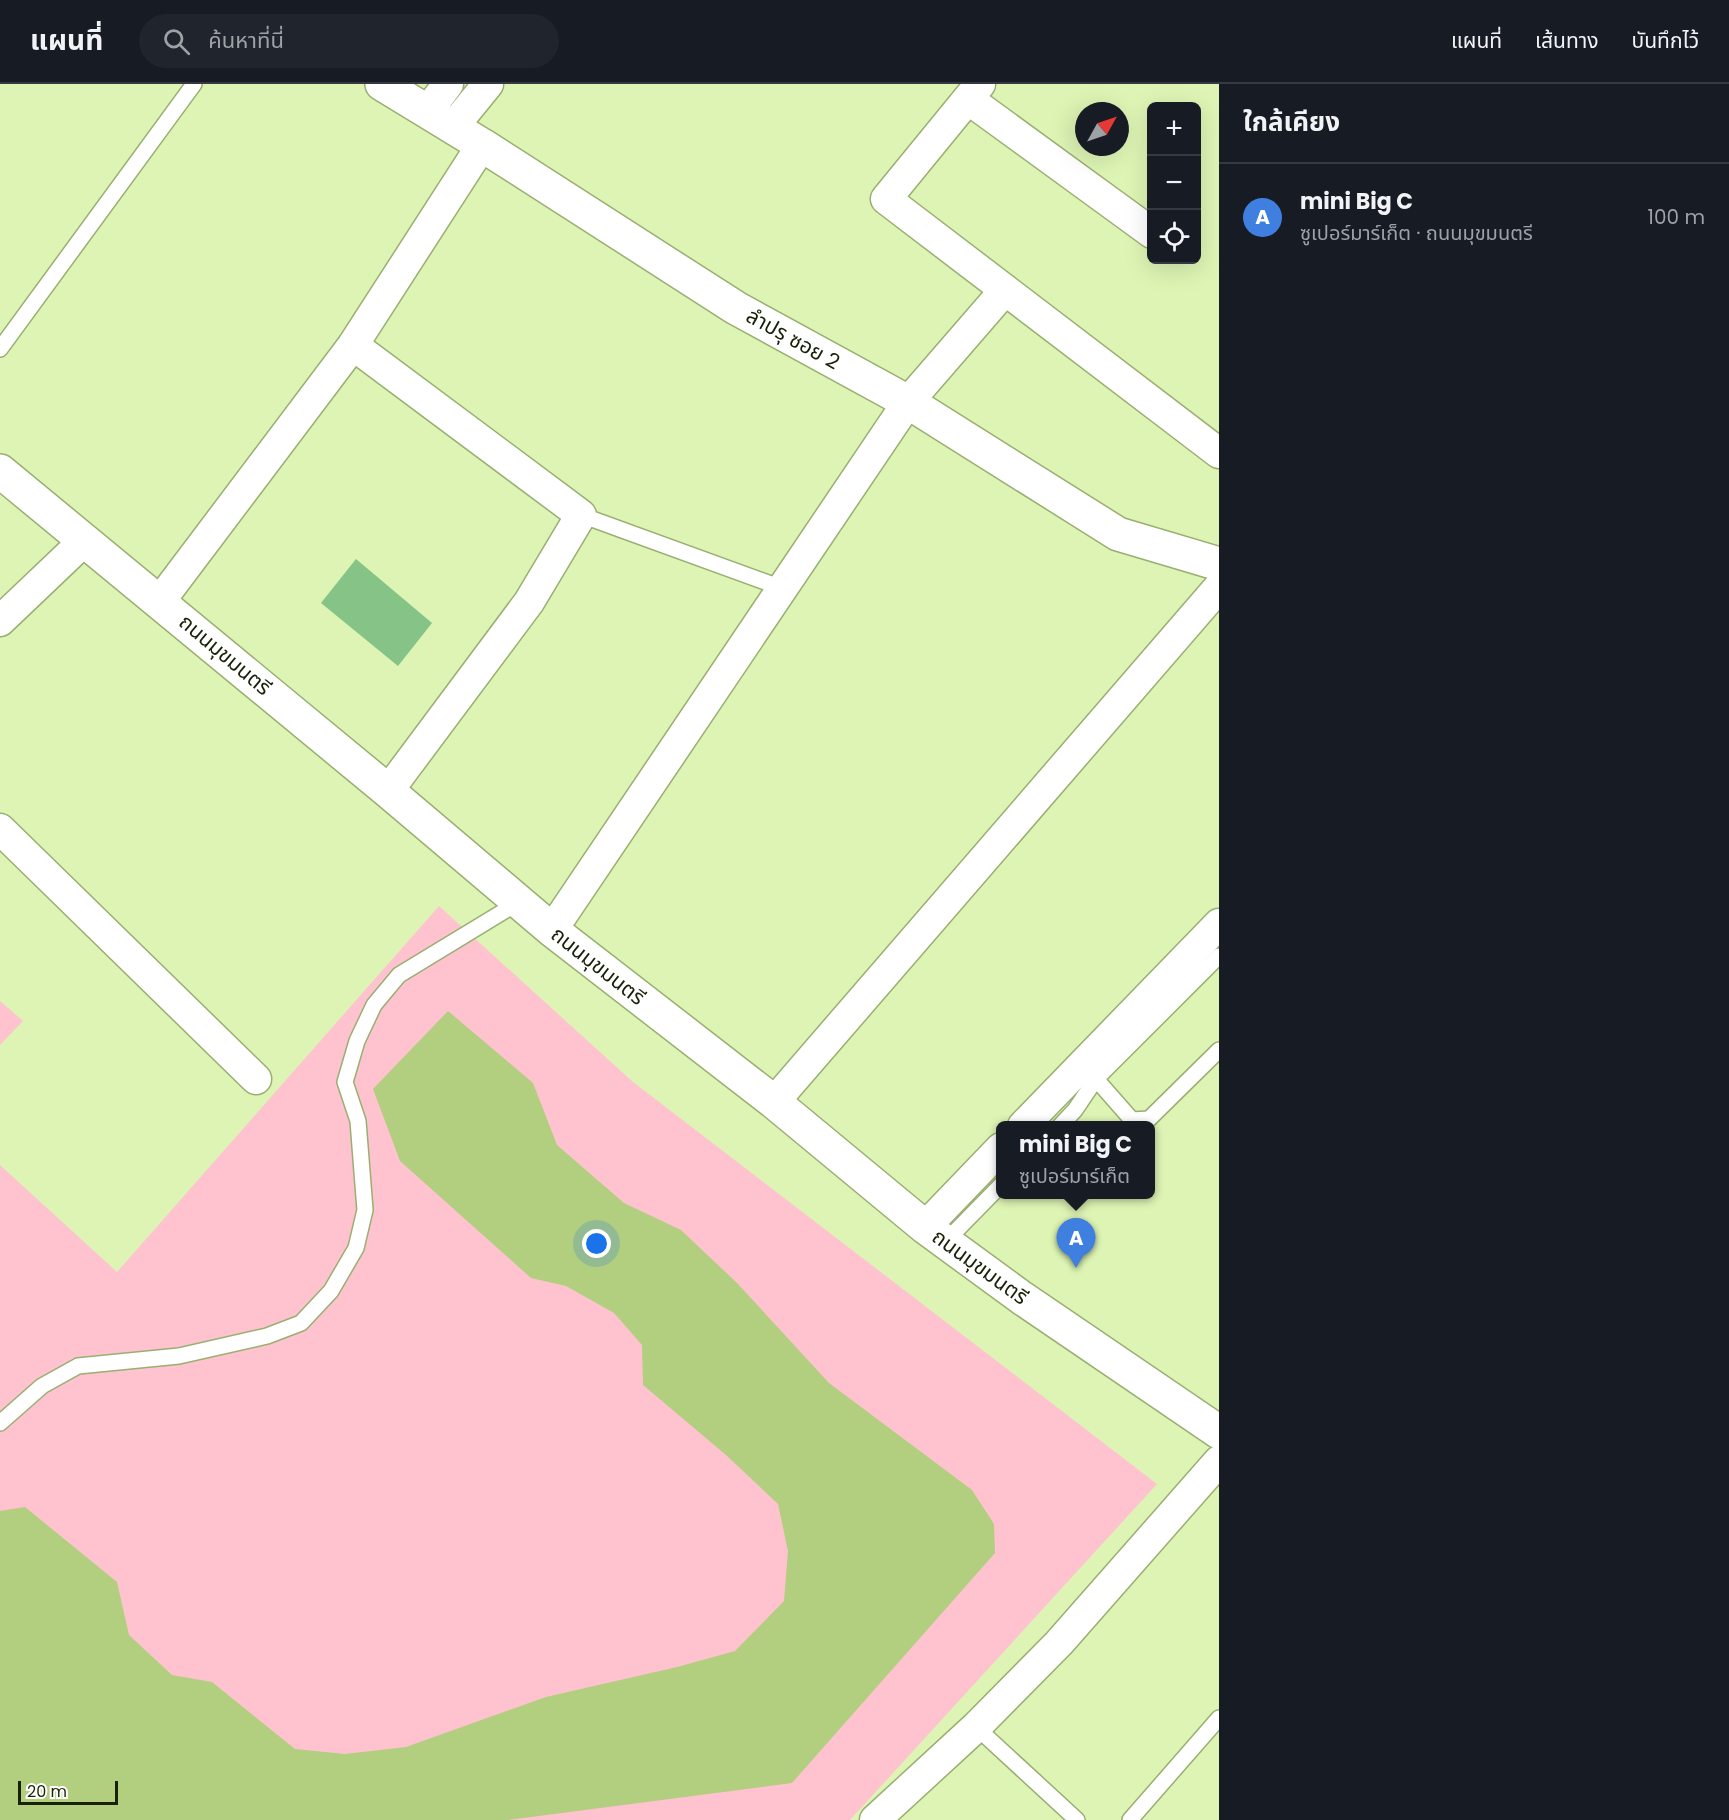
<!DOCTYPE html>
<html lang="th">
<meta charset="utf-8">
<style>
body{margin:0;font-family:Poppins,"Noto Sans Thai",sans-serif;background:#20242c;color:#f1f3f6}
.controls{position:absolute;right:18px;top:18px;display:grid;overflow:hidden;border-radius:9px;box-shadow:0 6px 24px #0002}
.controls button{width:54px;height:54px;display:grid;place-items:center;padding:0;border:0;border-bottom:2px solid #363941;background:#171b24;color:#f1f3f6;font:30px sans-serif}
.compass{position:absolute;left:1075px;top:18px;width:54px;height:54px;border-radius:50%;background:#171b24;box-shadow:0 6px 24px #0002;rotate:50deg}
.scale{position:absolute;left:18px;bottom:15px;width:100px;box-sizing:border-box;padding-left:6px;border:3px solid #192108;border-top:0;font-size:16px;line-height:21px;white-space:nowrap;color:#192108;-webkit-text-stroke:4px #fff;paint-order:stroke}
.you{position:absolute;left:597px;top:1160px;width:21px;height:21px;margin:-15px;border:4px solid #fff;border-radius:50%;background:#1a73e8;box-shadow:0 0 0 9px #1a73e833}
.badge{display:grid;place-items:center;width:39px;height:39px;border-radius:50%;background:#8c9099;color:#fff;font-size:20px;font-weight:700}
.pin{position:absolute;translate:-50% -50px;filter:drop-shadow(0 2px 3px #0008)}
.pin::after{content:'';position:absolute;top:32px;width:21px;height:18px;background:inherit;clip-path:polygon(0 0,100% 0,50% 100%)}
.popup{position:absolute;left:996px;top:1037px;width:159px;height:78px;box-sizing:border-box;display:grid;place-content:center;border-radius:9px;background:#171b24;filter:drop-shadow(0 2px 4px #0005);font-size:20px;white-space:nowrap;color:#9ea1a6}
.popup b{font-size:22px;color:#f1f3f6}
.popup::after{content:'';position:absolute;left:50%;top:100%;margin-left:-12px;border:12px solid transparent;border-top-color:#171b24}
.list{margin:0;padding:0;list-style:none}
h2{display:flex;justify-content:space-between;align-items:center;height:78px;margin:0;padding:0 24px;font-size:26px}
h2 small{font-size:20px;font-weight:400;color:#9ea1a6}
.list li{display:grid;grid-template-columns:39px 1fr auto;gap:18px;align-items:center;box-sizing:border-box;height:108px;padding:0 24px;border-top:2px solid #363941}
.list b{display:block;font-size:22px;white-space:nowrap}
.list p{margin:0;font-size:20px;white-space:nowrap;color:#9ea1a6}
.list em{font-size:20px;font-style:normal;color:#9ea1a6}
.icon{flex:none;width:33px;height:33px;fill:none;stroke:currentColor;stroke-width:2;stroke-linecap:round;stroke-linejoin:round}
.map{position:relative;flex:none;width:1219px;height:1736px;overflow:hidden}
header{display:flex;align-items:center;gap:36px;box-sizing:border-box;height:84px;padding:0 30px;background:#171b24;border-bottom:2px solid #363941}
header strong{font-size:28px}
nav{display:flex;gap:33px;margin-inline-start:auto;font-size:21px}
.search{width:420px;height:54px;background:#20242c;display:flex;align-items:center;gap:15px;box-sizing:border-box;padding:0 21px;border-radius:33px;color:#9ea1a6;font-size:22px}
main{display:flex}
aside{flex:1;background:#171b24}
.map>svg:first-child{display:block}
.green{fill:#ffc3cf}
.water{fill:#b2ce7f}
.building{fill:#85c386}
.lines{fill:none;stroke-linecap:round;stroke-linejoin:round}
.lane-casing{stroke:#99af71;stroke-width:18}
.street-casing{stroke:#99af71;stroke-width:33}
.secondary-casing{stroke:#99af71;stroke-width:36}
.lane{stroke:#fff;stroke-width:15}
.street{stroke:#fff;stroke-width:30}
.secondary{stroke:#fff;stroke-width:33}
.labels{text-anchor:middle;stroke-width:4.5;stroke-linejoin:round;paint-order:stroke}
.street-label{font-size:21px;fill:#192108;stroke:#fff}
</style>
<header>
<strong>แผนที่</strong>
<div class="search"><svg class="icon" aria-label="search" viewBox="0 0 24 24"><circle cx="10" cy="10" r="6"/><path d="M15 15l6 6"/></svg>ค้นหาที่นี่</div>
<nav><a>แผนที่</a><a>เส้นทาง</a><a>บันทึกไว้</a></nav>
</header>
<main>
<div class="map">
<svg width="1219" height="1736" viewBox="0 0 1219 1736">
<rect width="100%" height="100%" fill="#ddf4b4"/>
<g class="green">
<path d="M439,822L633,998L1157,1400L850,1736H0V1081L117,1188Z"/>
<path d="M0,917L23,937L0,961Z"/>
</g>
<path class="water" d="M448,927L533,999L557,1061L624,1119L681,1146L737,1199L829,1299L972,1406L994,1440L995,1469L792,1699L508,1736H0V1427L25,1423L117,1498L129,1551L172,1591L212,1598L295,1665L345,1670L406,1663L546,1613L677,1583L735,1567L784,1517L788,1467L778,1420L726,1371L643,1301L642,1261L614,1229L566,1202L531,1194L400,1077L373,1005Z"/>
<path class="building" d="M356,475L432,539L398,582L321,519Z"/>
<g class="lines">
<g class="lane-casing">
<g id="lane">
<path d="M0,265L194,0"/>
<path d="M581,431L782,504"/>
<path d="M1096,995L1132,1036L1149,1035L1219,966"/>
<path d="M1060,1042L1075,1026L1096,995L1219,872"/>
<path d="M945,1158L1001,1101"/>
<path d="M0,1339L42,1302L78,1282L179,1272L267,1252L301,1239L331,1207L356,1164L365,1126L358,1037L345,998L357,957L374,921L399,891L519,818"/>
<path d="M976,1643L1077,1736"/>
<path d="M1130,1736L1219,1634"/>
</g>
</g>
<g class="street-casing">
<g id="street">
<path d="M980,0L886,115L1219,369"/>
<path d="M968,15L1152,149"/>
<path d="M427,28L448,0"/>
<path d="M453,43L488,0"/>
<path d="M353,261L581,431L529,518L388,707"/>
<path d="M160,517L353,261L482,61"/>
<path d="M0,537L85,456"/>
<path d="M0,745L256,995"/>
<path d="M552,846L908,318L1005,206"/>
<path d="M774,1018L1219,503"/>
<path d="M1023,1042L1219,840"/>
<path d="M925,1143L1001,1064"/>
<path d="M875,1736L976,1643L1059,1559L1219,1377"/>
</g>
</g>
<g class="secondary-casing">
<g id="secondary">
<path d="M382,0L482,61L736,224L908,318L1118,450L1219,480"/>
<path d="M0,387L388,707L552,846L774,1018L925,1143L1022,1214L1219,1348"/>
</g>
</g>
<use href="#lane" class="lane"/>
<use href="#street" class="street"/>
<use href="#secondary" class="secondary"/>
</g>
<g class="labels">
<g class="street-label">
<text transform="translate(793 255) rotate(29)" y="7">ลำปรุ ซอย 2</text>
<text transform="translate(225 571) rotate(40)" y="7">ถนนมุขมนตรี</text>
<text transform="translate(598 882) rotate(38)" y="7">ถนนมุขมนตรี</text>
<text transform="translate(980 1183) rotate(36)" y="7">ถนนมุขมนตรี</text>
</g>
</g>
</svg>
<div class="controls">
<button>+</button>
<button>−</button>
<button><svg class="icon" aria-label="locate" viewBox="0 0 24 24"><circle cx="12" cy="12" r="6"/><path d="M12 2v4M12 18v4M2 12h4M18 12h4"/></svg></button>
</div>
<svg class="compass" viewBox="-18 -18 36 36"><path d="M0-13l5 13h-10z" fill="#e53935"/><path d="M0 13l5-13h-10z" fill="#9ea1a6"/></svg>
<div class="scale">20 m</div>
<div class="you"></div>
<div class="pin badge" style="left:1076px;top:1184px;background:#3f7fe0">A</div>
<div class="popup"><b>mini Big C</b>ซูเปอร์มาร์เก็ต</div>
</div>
<aside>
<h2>ใกล้เคียง<small></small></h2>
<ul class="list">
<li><span class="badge" style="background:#3f7fe0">A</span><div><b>mini Big C</b><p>ซูเปอร์มาร์เก็ต · ถนนมุขมนตรี</p></div><em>100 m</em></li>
</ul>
</aside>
</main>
